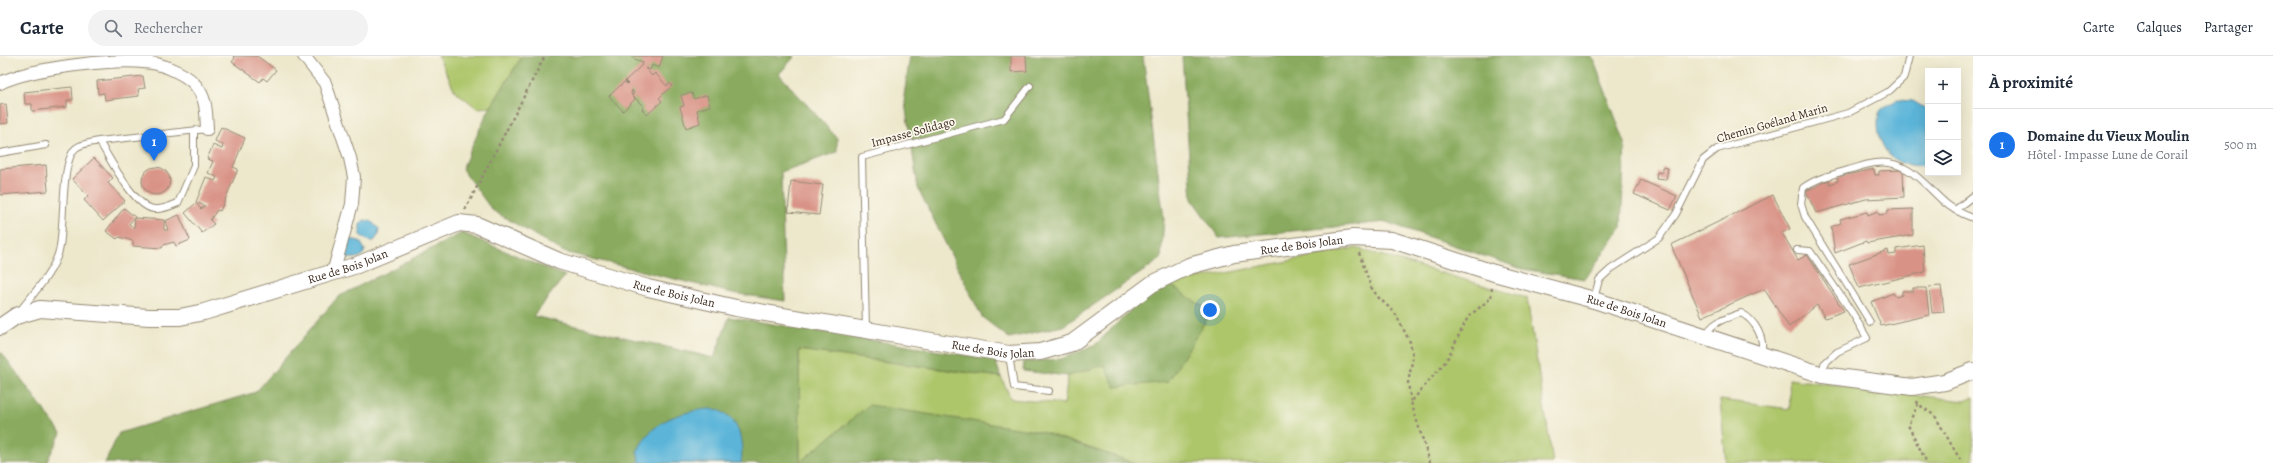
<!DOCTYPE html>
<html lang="fr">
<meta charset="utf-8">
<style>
body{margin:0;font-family:Alegreya,serif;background:#f2f2f3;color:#1f2937}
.controls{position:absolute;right:12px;top:12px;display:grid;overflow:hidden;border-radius:0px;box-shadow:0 4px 16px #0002}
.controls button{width:36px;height:36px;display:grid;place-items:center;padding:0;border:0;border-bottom:1px solid #e0e1e3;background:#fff;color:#1f2937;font:20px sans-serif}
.you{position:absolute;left:1210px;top:254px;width:14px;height:14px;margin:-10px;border:3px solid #fff;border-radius:50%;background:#1a73e8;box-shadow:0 0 0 6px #1a73e833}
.badge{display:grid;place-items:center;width:26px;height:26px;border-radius:50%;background:#1a73e8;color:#fff;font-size:13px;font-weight:700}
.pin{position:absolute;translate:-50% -33px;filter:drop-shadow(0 1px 2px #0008)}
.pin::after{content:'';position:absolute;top:21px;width:14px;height:12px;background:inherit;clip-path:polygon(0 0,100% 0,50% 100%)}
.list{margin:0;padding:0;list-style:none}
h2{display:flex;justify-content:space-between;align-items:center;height:52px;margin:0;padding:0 16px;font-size:17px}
h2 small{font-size:13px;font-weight:400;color:#747a83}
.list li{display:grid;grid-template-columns:26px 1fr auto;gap:12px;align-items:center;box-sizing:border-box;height:72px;padding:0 16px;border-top:1px solid #e0e1e3}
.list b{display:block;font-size:15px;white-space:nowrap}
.list p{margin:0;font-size:13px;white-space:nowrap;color:#747a83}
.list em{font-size:13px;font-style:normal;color:#747a83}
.icon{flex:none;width:22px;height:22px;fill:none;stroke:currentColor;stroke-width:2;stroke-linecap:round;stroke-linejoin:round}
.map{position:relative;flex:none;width:1973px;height:407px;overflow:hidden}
header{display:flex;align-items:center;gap:24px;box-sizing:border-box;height:56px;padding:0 20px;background:#fff;border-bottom:1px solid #e0e1e3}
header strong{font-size:19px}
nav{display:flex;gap:22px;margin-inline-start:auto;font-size:14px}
.search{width:280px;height:36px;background:#f2f2f3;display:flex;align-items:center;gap:10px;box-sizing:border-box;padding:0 14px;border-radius:22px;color:#747a83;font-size:15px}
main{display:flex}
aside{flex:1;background:#fff}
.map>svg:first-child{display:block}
.green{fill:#adc66b;stroke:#747844}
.forest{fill:#8aab5f;stroke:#626a3e}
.water{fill:#5cb5d9;stroke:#4c707c}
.building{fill:#d99386}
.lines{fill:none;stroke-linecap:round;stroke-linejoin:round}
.lane-casing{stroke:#948975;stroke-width:8}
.street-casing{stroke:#948975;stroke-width:14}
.secondary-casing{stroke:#948975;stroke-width:18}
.path{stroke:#948975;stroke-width:2.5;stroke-dasharray:3 3;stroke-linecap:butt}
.lane{stroke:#fff;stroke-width:6}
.street{stroke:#fff;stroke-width:12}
.secondary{stroke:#fff;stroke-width:16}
.labels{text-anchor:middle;stroke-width:3.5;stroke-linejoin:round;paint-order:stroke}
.street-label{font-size:12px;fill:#3b2a1e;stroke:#fbf7ec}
</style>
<header>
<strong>Carte</strong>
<div class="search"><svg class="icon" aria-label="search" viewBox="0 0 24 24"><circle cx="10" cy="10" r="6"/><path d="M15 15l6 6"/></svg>Rechercher</div>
<nav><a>Carte</a><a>Calques</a><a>Partager</a></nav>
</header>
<main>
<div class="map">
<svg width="1973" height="407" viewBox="0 0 1973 407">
<rect width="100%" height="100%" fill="#fbf7ec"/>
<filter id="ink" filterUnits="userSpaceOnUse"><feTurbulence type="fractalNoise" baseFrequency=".025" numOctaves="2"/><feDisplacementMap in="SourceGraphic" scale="8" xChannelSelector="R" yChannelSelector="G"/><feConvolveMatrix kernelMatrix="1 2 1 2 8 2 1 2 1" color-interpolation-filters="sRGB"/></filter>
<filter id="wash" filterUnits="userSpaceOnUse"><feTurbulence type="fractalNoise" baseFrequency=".012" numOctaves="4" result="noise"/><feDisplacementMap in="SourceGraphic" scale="16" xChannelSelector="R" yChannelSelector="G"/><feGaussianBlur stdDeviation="0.9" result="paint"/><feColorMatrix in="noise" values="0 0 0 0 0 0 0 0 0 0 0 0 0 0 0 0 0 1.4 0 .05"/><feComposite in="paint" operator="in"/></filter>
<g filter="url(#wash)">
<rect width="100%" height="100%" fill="#ede8cc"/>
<g class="green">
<path d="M438,0H522L491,51L477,52L455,35Z"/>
<path d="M1356,192L1527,242L1553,407H1134L1042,376L800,407L799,294L1001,321L1011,343L1064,348L1068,320L1104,309L1169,228Z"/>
<path d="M1789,323L1964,345L1973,341V407H1726L1720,344L1790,353Z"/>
</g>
<g class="forest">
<path d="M522,0H795L779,18L837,82V96L781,116L785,245L732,237L564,196L492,154L462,113L486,59Z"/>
<path d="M910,0H1143L1164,163L1161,203L1063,270L1009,282L982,261L918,132L904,40Z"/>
<path d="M1182,0H1592L1625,87L1621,172L1585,223L1522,213L1386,166L1219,182L1192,143Z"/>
<path d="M462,177L565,220L533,260L714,302L729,261L995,304L1001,321L799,294L800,406L869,349L1042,376L1134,407H105L119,377L256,336L338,241Z"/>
<path d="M1169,228L1211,256L1168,326L1115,331L1104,309L1068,320L1023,315L1024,306L1061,303L1094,290L1144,241Z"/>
<path d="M0,297H2L61,377L46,407H0Z"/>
</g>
<g class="water">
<path d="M1897,44L1913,45L1928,54V105L1926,109C1897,113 1880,98 1878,69C1878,64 1878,58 1881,54C1885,50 1892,47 1897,44Z"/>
<path d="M364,164L371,165L379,173L378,180L374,185H369L360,179V168Z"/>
<path d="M349,183L360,185L365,194C362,204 354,202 346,202L343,187Z"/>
<path d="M707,353C712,353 718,353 722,356C740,364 744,390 741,407H640L637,396C651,366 675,357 707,353Z"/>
</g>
<g id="blocks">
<g class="building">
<path d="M233,0H257L276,14L267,25L263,22L260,26L232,6L235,2Z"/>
<path d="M633,0H663L659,12L652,9L650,14L645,12L652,20L655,17L667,30L670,27L672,30L659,42L662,45L647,59L642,53L644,51L632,39L634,37L632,34L631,38L635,43L623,55L609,40L624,26L628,28L625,25L642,9L643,6L632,2Z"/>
<path d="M1011,0H1026L1027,15L1011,16Z"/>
<path d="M143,20L145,32L138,33L139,40L105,44L104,37L98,38L97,25Z"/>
<path d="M72,31L73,44H67V51L32,55V48H25L24,36Z"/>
<path d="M692,37L694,43L707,39L710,50L697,54L700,67L686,72L680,51L684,50L681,39Z"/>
<path d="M6,48L8,67L0,68V49Z"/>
<path d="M221,71L245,82L233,111L238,113L220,155L217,154L210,164L214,168L202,177L185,157L196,147L201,153L205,150L196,146L206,121L215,125L217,121L208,117L213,105L207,103L213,89L222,93L223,89L215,85Z"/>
<path d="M94,102L113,122L108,127L125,145L103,165L84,144L88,140L72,123Z"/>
<path d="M46,109L48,135L0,139V113Z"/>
<circle cx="156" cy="125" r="14"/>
<path d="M1662,111L1668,112L1666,124L1656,123L1657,116L1662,117Z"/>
<path d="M1874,113L1875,119H1879V115L1903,114L1904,141L1866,143L1816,157L1806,135L1829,124L1830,128L1838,125L1837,121Z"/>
<path d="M1641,124L1677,140L1670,154L1634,138Z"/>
<path d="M791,125L823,129L819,159L788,156Z"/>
<path d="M1773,139L1790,173L1782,177L1798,204L1807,199L1844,255L1825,262L1817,249L1789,271L1764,233L1702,261L1671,189Z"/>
<path d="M124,152L135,161L129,168L134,172L135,162L164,164V174H168L165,165L179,159L190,184L176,190L174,186L163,189L162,192L133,190V185L119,181L117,183L106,175Z"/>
<path d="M1913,153V179L1867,187L1866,185L1835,197L1831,171L1841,167L1840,163L1867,156L1868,159L1878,155L1879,159L1887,158L1888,154Z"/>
<path d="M1923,189L1925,216L1859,232L1849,208L1888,194L1889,199L1896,198V193Z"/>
<path d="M1941,230L1944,256L1932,257L1929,231Z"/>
<path d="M1913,232H1926L1929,259L1881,270L1871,246L1893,237L1896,241L1902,239V235H1913Z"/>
</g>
</g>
</g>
<g filter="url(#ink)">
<use href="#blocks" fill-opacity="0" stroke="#948975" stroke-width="1"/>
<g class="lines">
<g class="lane-casing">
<g id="lane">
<path d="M99,85C109,101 134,151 154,153C162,154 171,150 178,147L194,110V75"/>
<path d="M0,97L46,89"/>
<path d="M1955,154L1973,140"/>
<path d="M1797,194L1810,195L1853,258L1867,282L1837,296L1824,308L1823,318"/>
<path d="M1594,243L1599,224L1611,213L1659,182L1676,158L1703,104L1717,93L1848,57L1888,36L1904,21L1909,0"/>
<path d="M19,256C33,238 53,217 59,195C65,173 60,105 76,92C82,87 91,87 99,85L207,73"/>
<path d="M1870,266L1805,161L1801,148L1803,132C1816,122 1832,119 1848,114C1857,112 1866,108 1875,107C1906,102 1924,128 1944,146C1952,153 1962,158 1973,162"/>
<path d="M866,273L862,101L1004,63L1030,30"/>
<path d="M1706,280C1711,265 1728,262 1741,257C1755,264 1766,283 1761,299"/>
<path d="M1009,299L1014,331L1049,335"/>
</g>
</g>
<g class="street-casing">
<g id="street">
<path d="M304,0L325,27L350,102L354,121L352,148L333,217"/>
<path d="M0,27C31,12 123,0 157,8C169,11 189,20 196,30C207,43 206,57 207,73"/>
</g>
</g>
<g class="secondary-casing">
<g id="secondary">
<path id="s1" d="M0,271L16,260L40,253L149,261H180L204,256L357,209L459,167L477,169L559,205L648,232L736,252L1009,298L1040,296L1072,287L1152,228L1189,210L1234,198L1353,182L1392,184L1494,217L1594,244L1823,319L1912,331L1945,326L1973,315"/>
</g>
</g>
<g class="path">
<path d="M465,154L545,0"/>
<path d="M1359,197L1371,231L1378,241L1395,257L1410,286L1413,301L1408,327L1411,346"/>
<path d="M1917,345L1918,348L1935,360L1962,407"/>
<path d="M1918,348L1908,369L1927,407"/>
<path d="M1430,407L1411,346L1446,305L1468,261L1491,242L1492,231"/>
</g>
<use href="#lane" class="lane"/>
<use href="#street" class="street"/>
<use href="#secondary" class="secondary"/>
</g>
</g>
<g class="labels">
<g class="street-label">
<text transform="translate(1772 67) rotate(-16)" y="4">Chemin Goéland Marin</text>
<text transform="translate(913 76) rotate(-15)" y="4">Impasse Solidago</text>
<text dy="4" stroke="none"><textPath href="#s1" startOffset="1367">Rue de Bois Jolan</textPath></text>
<text dy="4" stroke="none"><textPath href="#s1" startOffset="360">Rue de Bois Jolan</textPath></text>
<text dy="4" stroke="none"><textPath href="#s1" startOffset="707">Rue de Bois Jolan</textPath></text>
<text dy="4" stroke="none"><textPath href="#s1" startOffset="1703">Rue de Bois Jolan</textPath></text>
<text dy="4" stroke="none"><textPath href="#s1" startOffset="1031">Rue de Bois Jolan</textPath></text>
</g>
</g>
</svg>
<div class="controls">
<button>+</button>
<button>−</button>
<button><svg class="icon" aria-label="layers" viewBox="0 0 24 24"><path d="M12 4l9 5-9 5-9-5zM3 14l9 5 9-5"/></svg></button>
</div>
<div class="you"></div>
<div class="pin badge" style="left:154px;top:105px">1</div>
</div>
<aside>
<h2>À proximité<small></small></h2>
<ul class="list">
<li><span class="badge">1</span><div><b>Domaine du Vieux Moulin</b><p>Hôtel · Impasse Lune de Corail</p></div><em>500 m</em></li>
</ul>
</aside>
</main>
